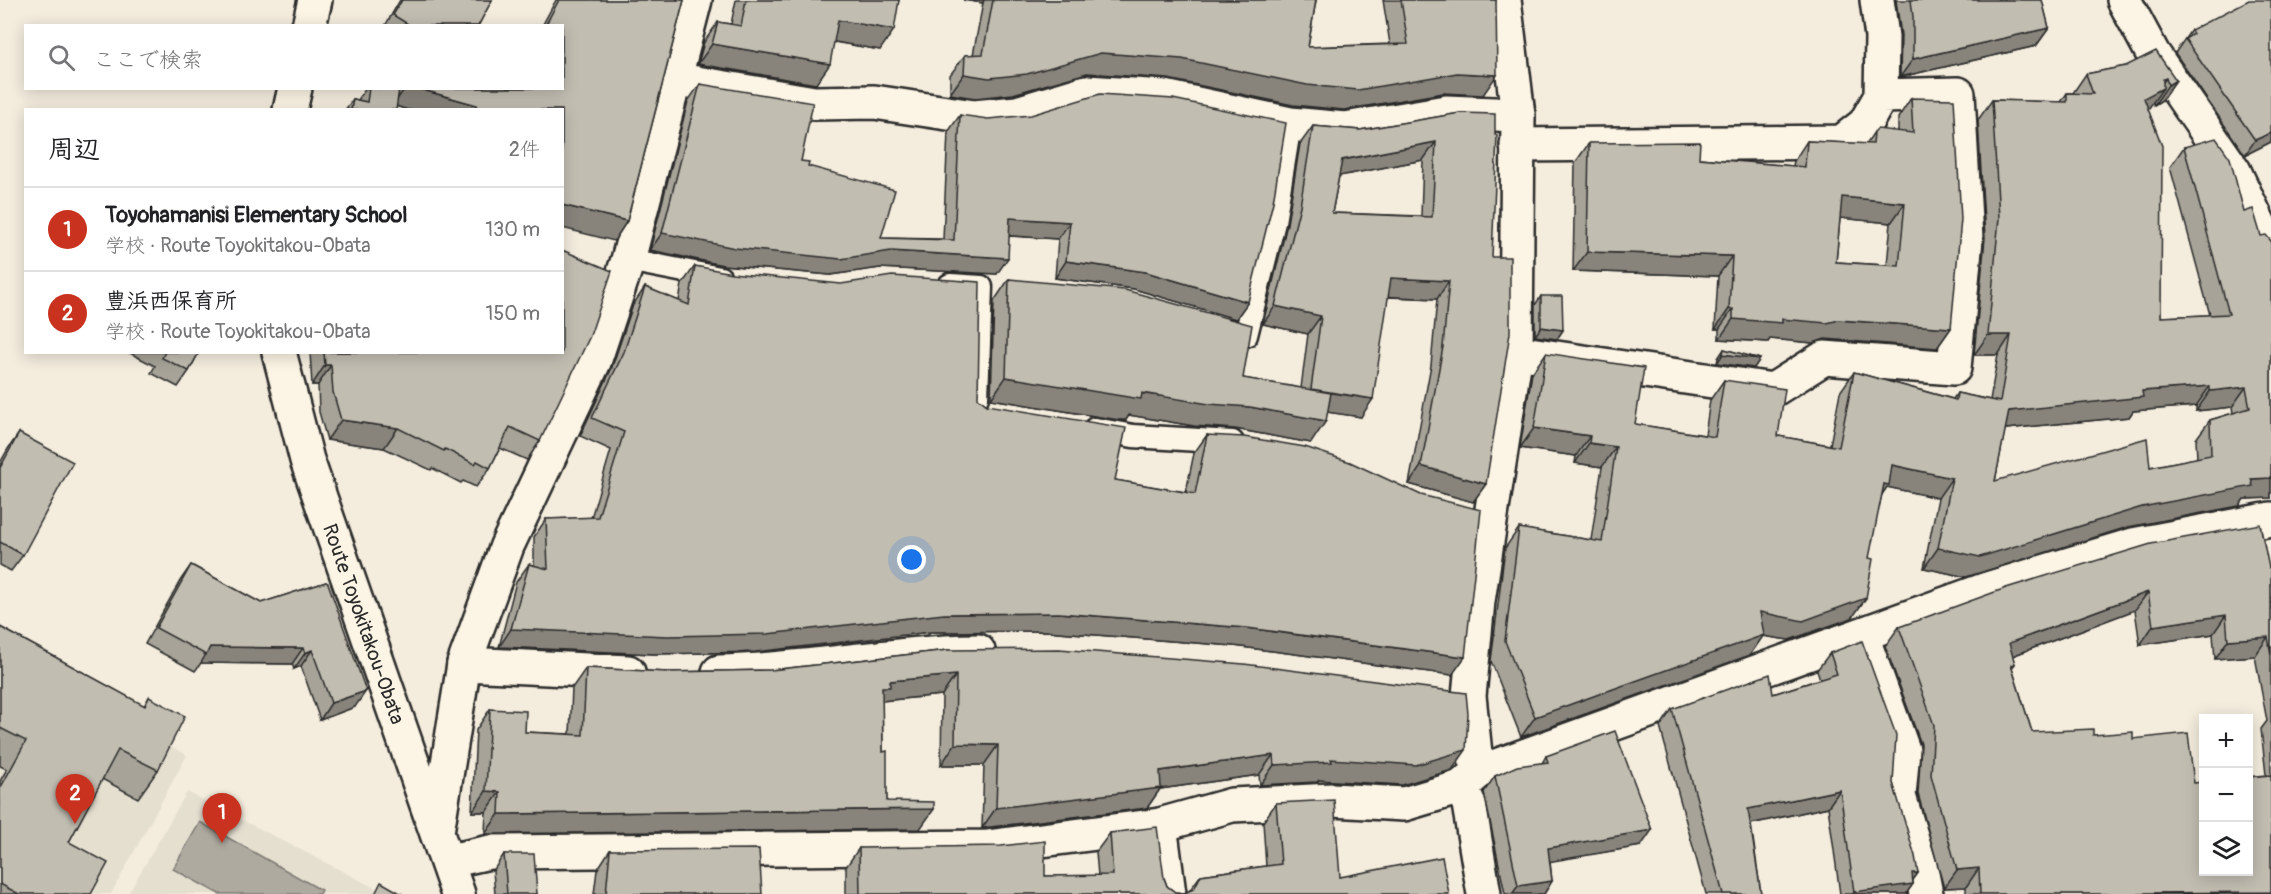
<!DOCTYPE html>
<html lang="ja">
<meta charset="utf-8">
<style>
body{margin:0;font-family:Pangolin,"Klee One",sans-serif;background:#f6f6f6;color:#202124}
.controls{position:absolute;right:18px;bottom:18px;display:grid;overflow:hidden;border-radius:0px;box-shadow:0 3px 15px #0003}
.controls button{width:54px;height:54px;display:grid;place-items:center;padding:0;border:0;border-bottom:2px solid #e0e0e0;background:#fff;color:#202124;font:30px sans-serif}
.you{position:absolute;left:912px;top:560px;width:21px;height:21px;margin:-15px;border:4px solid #fff;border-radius:50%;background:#1a73e8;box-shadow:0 0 0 9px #1a73e833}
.badge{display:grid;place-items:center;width:39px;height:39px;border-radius:50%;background:#c8321e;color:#fff;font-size:20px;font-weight:700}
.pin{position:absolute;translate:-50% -50px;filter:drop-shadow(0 2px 3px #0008)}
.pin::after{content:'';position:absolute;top:32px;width:21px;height:18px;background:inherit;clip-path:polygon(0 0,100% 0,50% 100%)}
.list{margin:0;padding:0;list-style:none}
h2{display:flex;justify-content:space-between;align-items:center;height:78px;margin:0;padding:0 24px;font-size:26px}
h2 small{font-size:20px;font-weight:400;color:#757577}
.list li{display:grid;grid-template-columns:39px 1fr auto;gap:18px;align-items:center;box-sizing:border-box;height:84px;padding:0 24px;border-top:2px solid #e0e0e0}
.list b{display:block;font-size:22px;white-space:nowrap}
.list p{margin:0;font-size:20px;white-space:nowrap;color:#757577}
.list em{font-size:20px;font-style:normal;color:#757577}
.icon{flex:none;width:33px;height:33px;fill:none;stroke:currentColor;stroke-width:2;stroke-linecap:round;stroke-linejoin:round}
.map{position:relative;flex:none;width:2271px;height:894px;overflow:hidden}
.search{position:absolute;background:#fff;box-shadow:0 3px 15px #0003;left:24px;top:24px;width:540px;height:66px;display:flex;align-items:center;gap:15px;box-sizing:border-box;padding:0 21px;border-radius:0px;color:#757577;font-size:22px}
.panel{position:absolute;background:#fff;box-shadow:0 3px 15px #0003;left:24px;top:108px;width:540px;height:246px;border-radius:0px}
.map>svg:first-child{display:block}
.built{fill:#e5dfd0}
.water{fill:#afaaa0;stroke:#7a7771;stroke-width:1.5}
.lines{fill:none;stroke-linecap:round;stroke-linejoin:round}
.service-casing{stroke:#2b2b2b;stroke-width:27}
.minor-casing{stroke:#2b2b2b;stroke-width:38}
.secondary-casing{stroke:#2b2b2b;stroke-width:38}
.service{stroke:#fcf5e5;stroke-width:22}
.minor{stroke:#fcf5e5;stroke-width:33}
.secondary{stroke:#fcf5e5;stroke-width:33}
.wall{fill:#a7a398;stroke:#2b2b2b;stroke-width:1.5;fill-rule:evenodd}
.shaded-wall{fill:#88847c;stroke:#2b2b2b;stroke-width:1.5}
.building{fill:#c2bdb1;stroke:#2b2b2b;stroke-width:1.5;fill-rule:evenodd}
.labels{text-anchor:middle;stroke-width:4.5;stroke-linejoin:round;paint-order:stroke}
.street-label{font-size:20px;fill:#2b2b2b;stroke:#fcf5e5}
</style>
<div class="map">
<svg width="2271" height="894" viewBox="0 0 2271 894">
<rect width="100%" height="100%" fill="#f4edde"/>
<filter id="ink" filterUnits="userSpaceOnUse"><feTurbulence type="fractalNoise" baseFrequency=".0167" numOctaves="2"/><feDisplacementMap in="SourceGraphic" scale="12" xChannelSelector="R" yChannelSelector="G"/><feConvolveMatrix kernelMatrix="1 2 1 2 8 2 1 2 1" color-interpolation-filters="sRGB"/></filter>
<g filter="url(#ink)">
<g class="built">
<path d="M0,656L187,755L111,894H0Z"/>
<path d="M187,792L387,894H128Z"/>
</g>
<path class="water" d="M200,822L321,890L319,894H219L173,869Z"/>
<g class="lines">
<g class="service-casing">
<g id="service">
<path d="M628,260L720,278"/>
<path d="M950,285L981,287L977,397"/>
<path d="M1229,331L1246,335L1274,222L1290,124"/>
<path d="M1095,429L1133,436L1232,442"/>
</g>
</g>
<g class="minor-casing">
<g id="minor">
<path d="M1877,0L1882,37L1881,96"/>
<path d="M2124,0L2153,54L2234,171L2271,250"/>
<path d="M673,79L814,103L874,102L974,117L1017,113L1086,92L1164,97L1290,124L1345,129L1446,112L1518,115"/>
<path d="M1516,352L1773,390L1824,358L1954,368L1966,239L1958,94L1881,96L1865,124L1842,142L1517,145"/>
<path d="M1862,636L1903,750L1899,796L1921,869L1926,894"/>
<path d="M464,664L628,672"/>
<path d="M719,672C806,670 891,652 978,651"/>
<path d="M1477,773L1469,696L1478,601L1516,352L1518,115L1504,0"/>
<path d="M1160,825L1169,894"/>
<path d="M437,832L464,664L507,546L594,362L628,260L695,0"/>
<path d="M449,861L490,852L987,847L1160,825L1232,805L1332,800L1404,804L1461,787"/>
<path d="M1484,894L1469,804L1461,787L1477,773L1987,589L2133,545L2271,519"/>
</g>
</g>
<g class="secondary-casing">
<g id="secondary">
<path d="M309,26L315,0"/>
<path d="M290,110L295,88"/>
<path id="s1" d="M279,352L307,460L458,894"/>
</g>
</g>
<use href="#service" class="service"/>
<use href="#minor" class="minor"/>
<use href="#secondary" class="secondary"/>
</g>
<g class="wall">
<path d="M400,0H492L478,26H385Z"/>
<path d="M556,0H684L627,221L614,241L562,110H408L396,106V110H345L353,99L358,100L366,88H562V26H542Z"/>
<path d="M736,0H899L880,50L834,42L816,84L698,64L704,42L718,22L731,24Z"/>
<path d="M963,0H1316L1308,47L1390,44L1383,0H1496L1483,95L1443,93L1344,110L1293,105L1168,79L1087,73L1013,94L975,98L950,94V75L965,55H973L983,3Z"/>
<path d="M1896,0H2042L2049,28L2036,46L1900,77L1901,35Z"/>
<path d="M2191,30L2271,142L2245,155L2175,53Z"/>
<path d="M2126,66L2176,80L2162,100L2154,105L2153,102L2148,108L2161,317L2210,315L2170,167L2184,147L2244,212L2261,236L2271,241V498L2244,499L2239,506L2128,527L1966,577L1924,568L1938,498L1887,487L1882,494L1852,618L1789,640L1763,636L1750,655L1521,737L1491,661L1505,548L1519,528L1591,540L1602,467L1575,463L1576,456L1520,448L1532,373L1546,353L1635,424L1705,435L1710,400L1724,380L1778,436L1830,445L1840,392L1854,372L1953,399L1957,393L1990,400L1998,355H1974L1985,238L1978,120L1992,100L2061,102L2067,93H2073L2086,74ZM2196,406V411L2232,407L2233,413L2210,420L2196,439L2197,458L2150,467L1995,481L2005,429L2129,417L2133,411Z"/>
<path d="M700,84L808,166L881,238L943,239L948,132L960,115L1248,302L1236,319L1134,289L1055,278L1058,239L1009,236L997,274L880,268L830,275L723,265L650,250L688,101Z"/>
<path d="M1911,98L1951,328L1937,348L1825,339L1813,343L1770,339L1768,342L1719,339V329H1715L1718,276L1573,271L1575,163L1589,143L1699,158L1793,166L1794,161L1807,141L1866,144L1874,132H1898V118ZM1840,218L1891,223L1887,265L1836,262Z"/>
<path d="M1460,113L1492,257L1486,484L1473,502L1409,484L1431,365L1437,299L1388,297L1361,417L1328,412L1311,443L1235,429L1194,426L1129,415L1126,420H1119L991,399L994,301L1009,279L1243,378L1301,388L1308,334L1263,324L1287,224L1300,144L1313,126L1360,130ZM1423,160L1421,216L1332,213L1339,176Z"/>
<path d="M695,266L978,398L987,405L1115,480L1186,492L1194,453L1207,435L1452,675L1234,646L1046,631L931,632L755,652L654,654L499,647L516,582L529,564L534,566V537L546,519L591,518L611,450L580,436L611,370L633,305L645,287L679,301L682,284Z"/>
<path d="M1541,296L1563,330L1557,339L1535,336V305Z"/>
<path d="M1724,349L1760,359L1754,368L1717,363L1718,358Z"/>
<path d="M128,352H199L189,371L178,387L151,373L155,366Z"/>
<path d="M310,352H562L540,441L527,460L500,448L490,468L476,487L463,481L461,483L432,468L431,470L384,448L327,440L319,412L318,385H312Z"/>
<path d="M19,433L23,555L11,571L0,565V463L8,449Z"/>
<path d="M191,565L261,603L326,582L355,707L320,720L301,666L294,669L292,664L201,663L195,671L145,644L180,581Z"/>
<path d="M2271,567V894H1966V887L1944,888L1918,794L1921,744L1885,646L1899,627ZM2135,610L2140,645L2213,634L2215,659L2255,656L2267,721L2261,729L2266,775L2194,783L2133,739L2093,735L2032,732L2012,668L2015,664L2012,656Z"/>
<path d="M0,627L144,706L149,697L158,770L138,798L102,779L69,842L91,894H0V781L7,769L0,766Z"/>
<path d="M948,650L1452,770L1402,785L1319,780L1317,782L1260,785L1259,775L1160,789L1147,808L982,828L984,765H941L942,695L882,701L883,752L887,801L920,829L485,834L486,812H472L476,730L490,709L525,732L570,734L572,688L586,668L668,672L771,670Z"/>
<path d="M1830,653L1893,783L1918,873L1913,880V884L1906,894H1840L1828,807L1751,824L1761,894H1706L1660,727L1672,709L1773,694L1820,679L1817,670Z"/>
<path d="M1546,756L1641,846L1550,861L1552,881L1544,894H1505L1484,792L1495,776L1542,763Z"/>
<path d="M1276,803L1340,877L1449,894H846V867L859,848L1045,876H1098L1096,852L1110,833L1164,878L1167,886L1175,892L1184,893L1189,891L1201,875L1266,866L1263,822Z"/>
<path d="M610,850L762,894H594L597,870Z"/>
<path d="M504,854L537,894H495L493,871Z"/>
</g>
<g class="shaded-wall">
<path d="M963,0H984L983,3Z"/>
<path d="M838,20L894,30L880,50L824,40Z"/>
<path d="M2049,28L2036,46L1900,77L1913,59Z"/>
<path d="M712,44L830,64L816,84L698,64Z"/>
<path d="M1101,53L1457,73L1497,75L1483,95L1443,93L1344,110L1293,105L1168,79L1087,73L1013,94L975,98L950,94L964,74Z"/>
<path d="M2166,78L2157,91L2163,88L2149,108L2130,118L2144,98L2163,79Z"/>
<path d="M2176,80L2162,100L2154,105L2168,85Z"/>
<path d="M405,88H416L477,105L474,110H408L393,105Z"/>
<path d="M2271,133V142L2245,155L2255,140Z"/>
<path d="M1436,142L1423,160L1329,178L1342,160Z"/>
<path d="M1842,197L1905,203L1891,223L1828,217Z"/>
<path d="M562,205L627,221L614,241L562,228Z"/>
<path d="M1010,218L1070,222L1058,239L999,235Z"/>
<path d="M662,233L891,251L1008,258L997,274L880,268L830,275L723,265L650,250Z"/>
<path d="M1587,252L1732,256L1718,276L1573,271Z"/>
<path d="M1066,261L1146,272L1248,302L1236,319L1134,289L1055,278Z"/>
<path d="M1391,278L1449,281L1437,299L1379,296Z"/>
<path d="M1275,306L1321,316L1308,334L1263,324Z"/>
<path d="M1729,309H1733L1719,329H1715Z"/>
<path d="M1733,319L1839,320L1951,328L1937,348L1825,339L1813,343L1770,339L1768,342L1719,339Z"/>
<path d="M1541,327L1563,330L1557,339L1535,336Z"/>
<path d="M1988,335H2011L1998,355H1974Z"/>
<path d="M1723,354L1760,359L1754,368L1717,363Z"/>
<path d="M325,365H331L318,385H312Z"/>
<path d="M1006,377L1250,407L1326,421L1311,443L1235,429L1194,426L1129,415L1126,420H1119L991,399Z"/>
<path d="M2210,386L2196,406L2133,411L2129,417L1995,430L2009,411L2142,391Z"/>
<path d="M2246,387L2232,407L2196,411L2210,391Z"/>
<path d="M1311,390L1373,399L1361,417L1298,408Z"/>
<path d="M341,420L398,428L384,448L327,440Z"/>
<path d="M1534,428L1590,436L1576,456L1520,448Z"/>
<path d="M1589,443L1616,447L1602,467L1575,463Z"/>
<path d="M1892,465L1952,478L1938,498L1887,487L1875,505Z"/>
<path d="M1421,466L1486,484L1473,502L1409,484Z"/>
<path d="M2271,478V498L2244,499L2239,506L2128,527L1966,577L1924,568L1938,548L2142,507L2251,479Z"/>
<path d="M2148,592L2135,610L1996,662L2009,643Z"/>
<path d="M1866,598L1852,618L1789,640L1763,636L1750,655L1521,737L1535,717L1760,612Z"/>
<path d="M1059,613L1247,628L1465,657L1452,675L1234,646L1046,631L931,632L755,652L654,654L499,647L511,629L944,614Z"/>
<path d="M2226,615L2213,634L2140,645L2153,626Z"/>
<path d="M2268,637L2255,656L2215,659L2228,640Z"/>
<path d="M210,647L303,648L292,664L201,663Z"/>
<path d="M312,650L301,666L294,669L305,653Z"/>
<path d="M956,675L942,695L880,701L882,687L890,681Z"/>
<path d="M366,691L355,707L320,720L331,703Z"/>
<path d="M955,744L998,745L984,765H941Z"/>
<path d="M1466,750L1452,770L1402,785L1319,780L1317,782L1260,785L1274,765L1331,759Z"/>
<path d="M1273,755L1259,775L1160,789L1147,808L982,828L996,808L1160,771Z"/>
<path d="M1840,790L1828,807L1736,827L1748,809Z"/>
<path d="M486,791L500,792L486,812H472Z"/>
<path d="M934,809L920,829L485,834L499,814Z"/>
<path d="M1652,830L1641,846L1536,864L1548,848Z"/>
<path d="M1979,868L1966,887L1944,888L1957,870Z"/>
<path d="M1912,873H1918L1910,884H1913L1906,894H1853L1854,892Z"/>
<path d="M1552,881L1544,894H1512L1518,886Z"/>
<path d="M2271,892V894H2144L2145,893Z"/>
</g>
<g class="building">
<path d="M402,0H492L478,26H411L393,15Z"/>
<path d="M559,0H684L627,221L562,205V110H476L477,105L416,88H562V26H545Z"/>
<path d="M746,0H899L894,30L838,20L830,64L712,44L718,22L741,26Z"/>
<path d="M993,0H1316L1308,47L1408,44L1401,0H1496L1497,75L1457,73L1358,90L1307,85L1182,59L1101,53L1027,74L989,78L964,74L965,55L983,54Z"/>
<path d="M1911,0H2042L2049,28L1913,59V17Z"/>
<path d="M2249,0H2271V133L2255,140L2185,39L2193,34L2191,30Z"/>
<path d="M2156,51L2176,80L2168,85L2166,78L2163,79V88L2144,98L2162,146L2161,317L2229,314L2184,147L2216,138L2230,158L2244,212L2253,209L2261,236L2266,235L2271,241V478L2251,479L2253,486L2142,507L1980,557L1938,548L1952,478L1892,465L1889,485L1884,484L1869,558L1873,559L1866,598L1803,621L1760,612L1764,635L1535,717L1505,641L1519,528L1602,542L1616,447L1589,443L1590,436L1534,428L1546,353L1644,368L1635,424L1715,437L1724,380L1785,389L1778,436L1839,447L1854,372L1956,400L1957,393L2000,402L2011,335H1988L1999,218L1992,100L2067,102V93L2093,94L2086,74L2126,66ZM2210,386V391L2246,387L2250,408L2210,420L2211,455L2150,467L2147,438L1995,481L2009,411L2143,397L2142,391Z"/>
<path d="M700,84L813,103L801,161L809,162L808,166L895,190L881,238L954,240L960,115L988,119L1031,115L1100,94L1173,99L1286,123L1273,202L1248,302L1146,272L1066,261L1070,222L1010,218L1008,258L891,251L841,259L735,248L662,233Z"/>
<path d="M369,88L399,89L396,110H351L353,99L367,102Z"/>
<path d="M1911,98L1954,99L1961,219L1951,328L1839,320L1827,323L1782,319V323L1733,319V309H1729L1732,256L1587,252L1589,143L1700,142L1699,158L1805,167L1807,141L1873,144L1874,132L1877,129L1913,133ZM1842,197L1905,203L1899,266L1836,262Z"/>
<path d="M1460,113L1495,114V135H1497L1492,257H1510V333L1486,484L1421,466L1443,347L1449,281L1391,278L1373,399L1311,389L1321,316L1275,306L1300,206L1313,126L1360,130ZM1436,142L1432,217L1332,213L1342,160Z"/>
<path d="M562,250L612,271L590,336L540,441L510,427L490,468L477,461L475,464L445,449L444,451L398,428L341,420L333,392L331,365H325L324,352H562Z"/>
<path d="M695,266L732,273L841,284L892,276L980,282L978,398L987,405L1126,428L1115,480L1195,494L1207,435L1244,437L1305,447L1350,462L1421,495L1481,510L1465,657L1247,628L1059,613L944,614L767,634L667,636L511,629L529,564L548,569L546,519L598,517L624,432L592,418L624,352L645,287L689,305Z"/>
<path d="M1009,279L1125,290L1252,325L1243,378L1331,393L1326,421L1250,407L1209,404L1142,393L1141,399L1134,398L1006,377Z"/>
<path d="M1541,296H1562L1563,330L1541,327Z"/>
<path d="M1724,349L1760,359L1723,354Z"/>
<path d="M165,352H199L189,371L162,358Z"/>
<path d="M19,433L73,462L23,555L0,542V468Z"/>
<path d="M2260,524L2269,568L2271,567V655L2268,637L2228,640L2226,615L2153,626L2148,592L2009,643L2015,664L2011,665L2032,732L2093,729V735L2133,732V739L2188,733L2194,783L2204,782V872H2248V777L2271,775V892L2145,893V894H1980L1979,868L1957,870L1931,775L1934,725L1899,627L2006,588L2151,544Z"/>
<path d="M191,565L261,603L326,582L328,583L366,691L331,703L312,650L305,653L303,648L210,647L206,655L156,628Z"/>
<path d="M0,627L145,706L149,697L185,716L158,770L118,750L69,842L108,863L91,894H19L0,884V789L26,741L0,728Z"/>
<path d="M1862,641L1896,735L1893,783L1915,856L1918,873H1912L1913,884L1854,892L1840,790L1748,809L1761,894H1723L1672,709L1770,674L1773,694L1837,674L1830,653Z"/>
<path d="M1059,649L1244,664L1466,693L1468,714L1466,750L1416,765L1331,759L1332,762L1274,765L1273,755L1160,771L1161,788L996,808L998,745L955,744L956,675L890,681V687H882L883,752L887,751V801L934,802V809L499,814L500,792L486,791L490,709L526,711L525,732L583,735L586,668L668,672L771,670L948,650Z"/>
<path d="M1615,731L1652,830L1548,848L1552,881L1518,886L1495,776L1517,766L1548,762L1546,756Z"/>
<path d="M1334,800L1340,877L1442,857L1449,894H860L859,848L1001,846L1045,841V876L1113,875L1110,833L1157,827L1164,878L1167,886L1175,892L1184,893L1194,889L1201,875L1281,864L1276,803Z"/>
<path d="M759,849L762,894H606L610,850Z"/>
<path d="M504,854H534L537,894H507Z"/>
<path d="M381,882L402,894H375Z"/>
</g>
</g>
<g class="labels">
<g class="street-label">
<text dy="7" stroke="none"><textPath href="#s1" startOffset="285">Route Toyokitakou-Obata</textPath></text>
</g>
</g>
</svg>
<div class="controls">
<button>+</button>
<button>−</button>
<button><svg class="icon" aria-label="layers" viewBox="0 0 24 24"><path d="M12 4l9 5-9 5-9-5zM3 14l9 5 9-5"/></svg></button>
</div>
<div class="you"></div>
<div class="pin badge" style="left:222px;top:843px">1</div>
<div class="pin badge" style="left:75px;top:824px">2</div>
<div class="search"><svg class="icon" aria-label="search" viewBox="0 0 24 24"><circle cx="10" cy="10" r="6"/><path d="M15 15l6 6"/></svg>ここで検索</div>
<section class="panel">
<h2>周辺<small>2件</small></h2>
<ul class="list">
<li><span class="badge">1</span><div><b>Toyohamanisi Elementary School</b><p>学校 · Route Toyokitakou-Obata</p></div><em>130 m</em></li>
<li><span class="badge">2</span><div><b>豊浜西保育所</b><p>学校 · Route Toyokitakou-Obata</p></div><em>150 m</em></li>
</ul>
</section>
</div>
